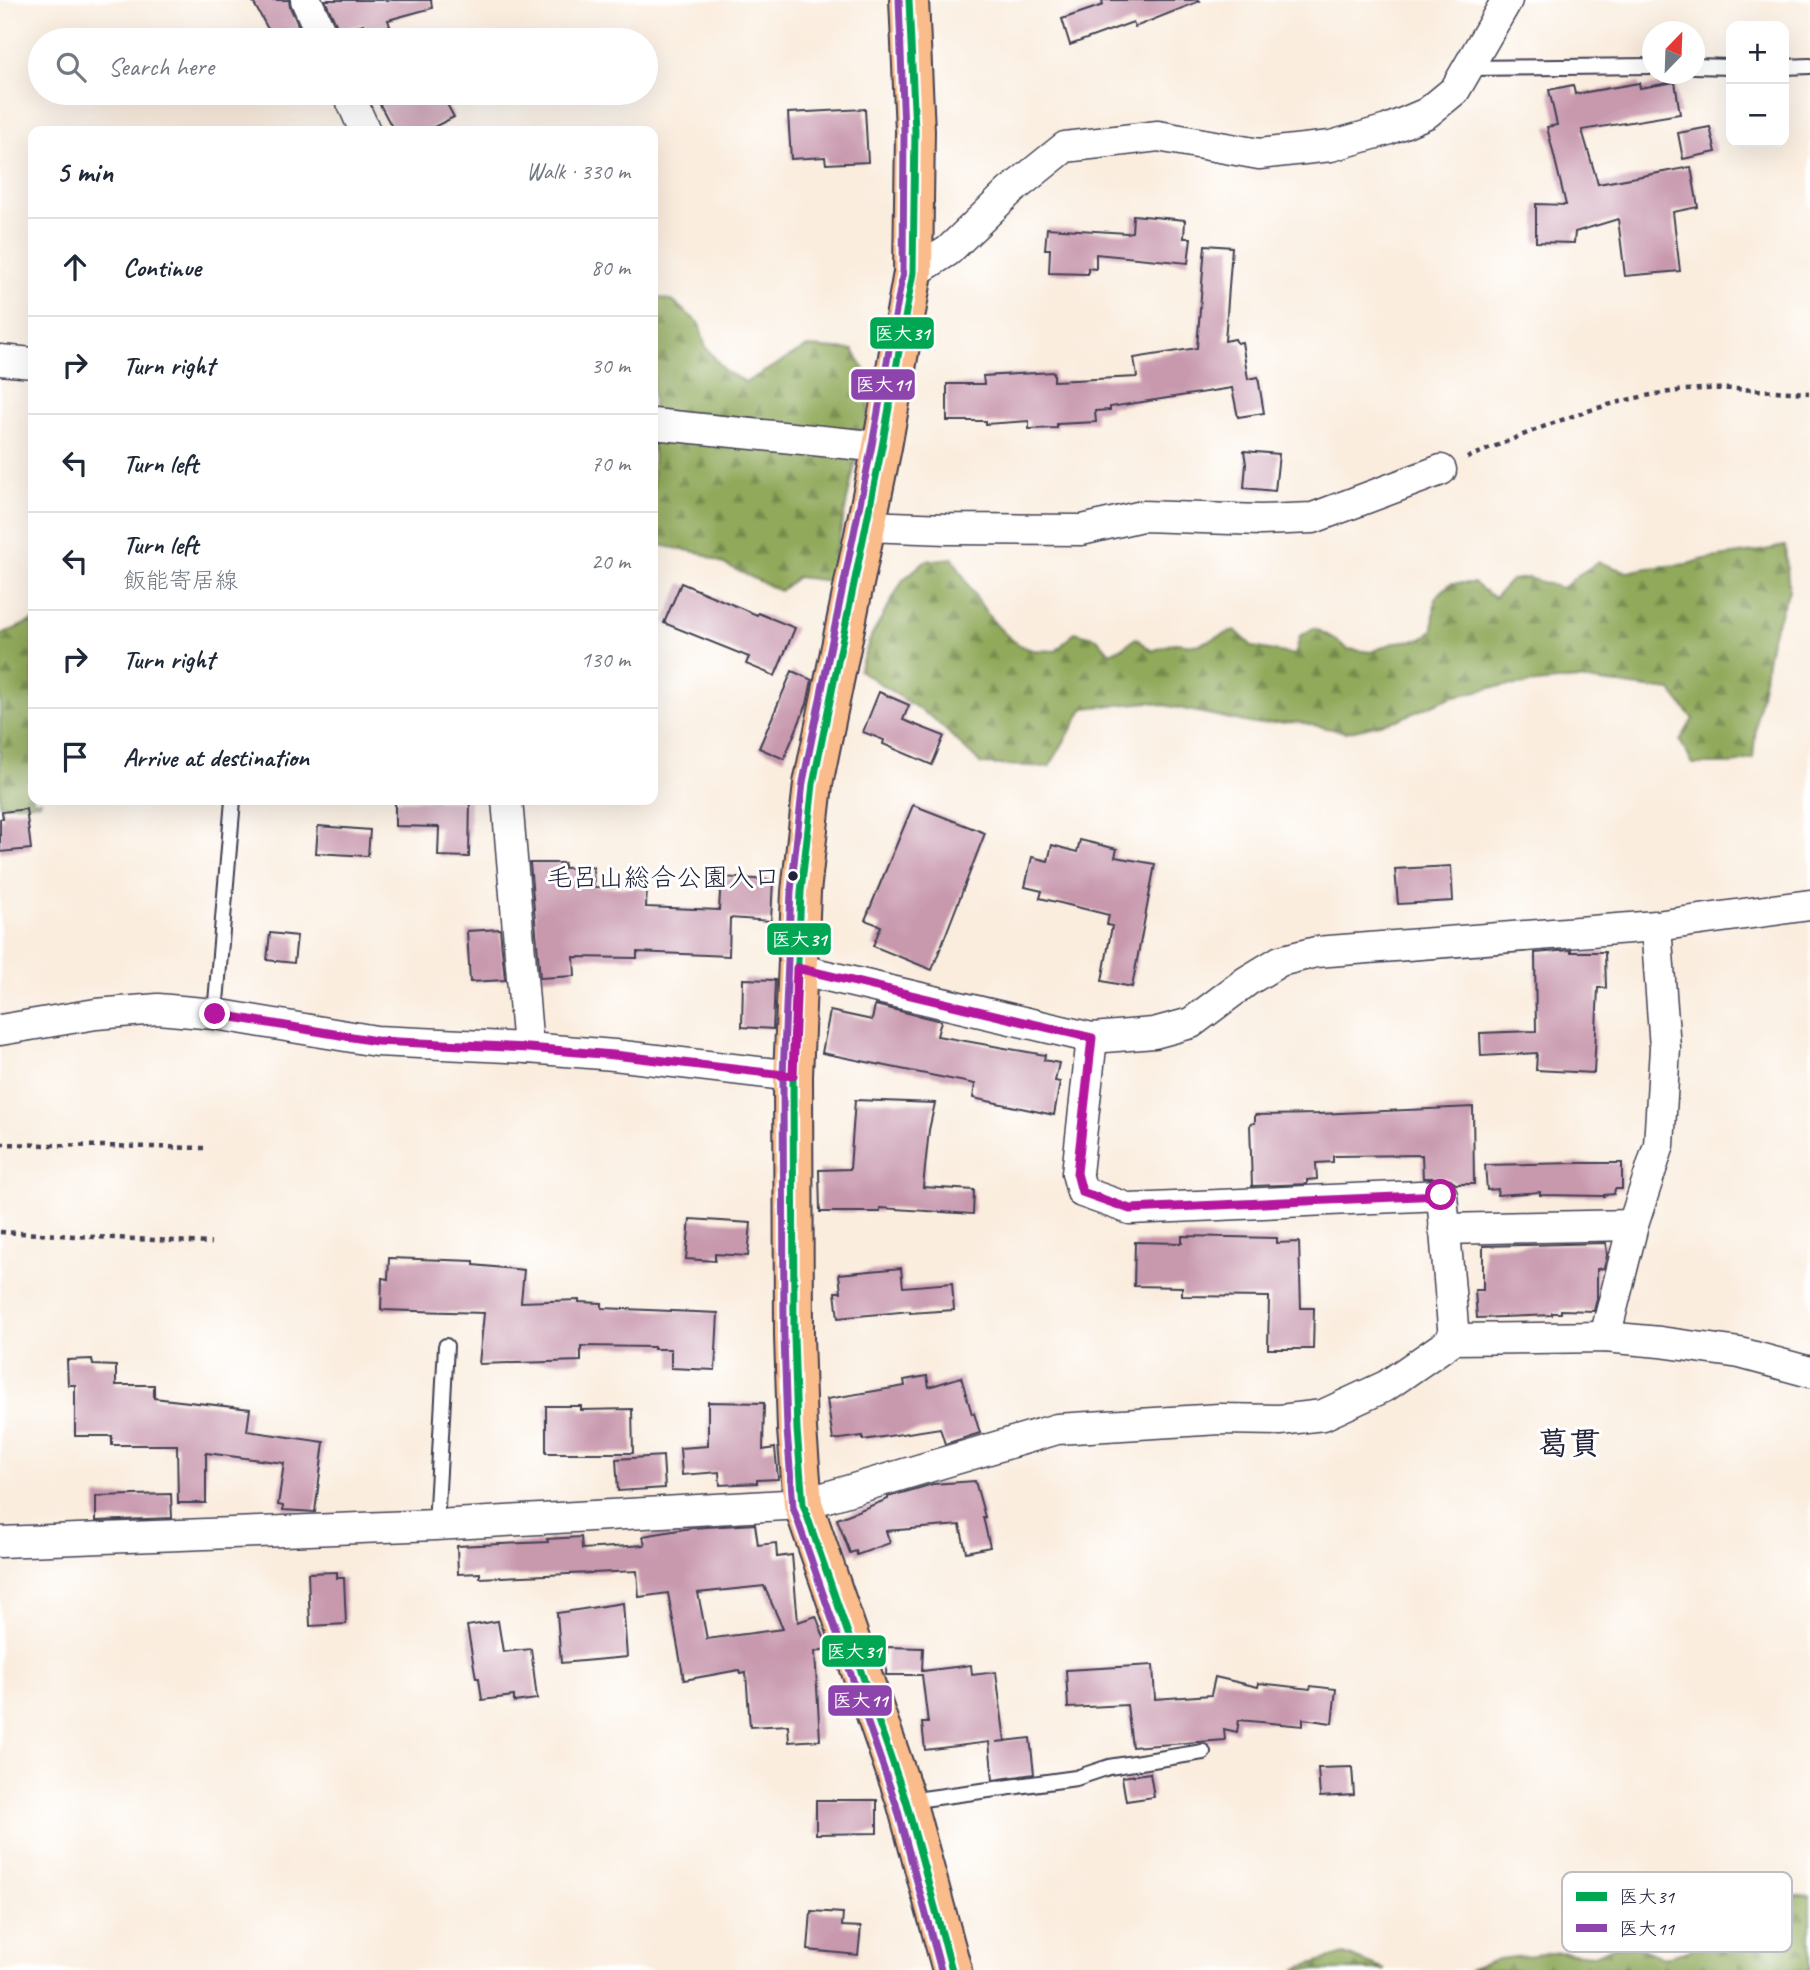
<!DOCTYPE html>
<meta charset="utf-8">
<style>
body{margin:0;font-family:Caveat,"Klee One",sans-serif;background:#f6f6f7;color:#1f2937}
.controls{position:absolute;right:21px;top:21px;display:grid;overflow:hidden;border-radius:14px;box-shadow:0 7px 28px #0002}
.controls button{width:63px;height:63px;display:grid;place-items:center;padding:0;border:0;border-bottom:2px solid #e0e1e3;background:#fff;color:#1f2937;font:35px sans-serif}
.compass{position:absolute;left:1642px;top:21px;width:63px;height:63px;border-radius:50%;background:#fff;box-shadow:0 7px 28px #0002;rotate:23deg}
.stop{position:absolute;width:21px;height:21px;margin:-16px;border:5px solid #b5179e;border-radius:50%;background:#fff}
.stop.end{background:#b5179e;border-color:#fff;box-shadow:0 2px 7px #0008}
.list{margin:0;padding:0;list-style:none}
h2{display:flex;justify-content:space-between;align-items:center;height:91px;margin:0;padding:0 28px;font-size:30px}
h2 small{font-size:23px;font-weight:400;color:#747a83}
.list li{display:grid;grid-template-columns:46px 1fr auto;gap:21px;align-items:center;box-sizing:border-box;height:98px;padding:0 28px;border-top:2px solid #e0e1e3}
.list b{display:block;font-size:26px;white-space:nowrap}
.list p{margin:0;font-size:23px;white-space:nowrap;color:#747a83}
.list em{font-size:23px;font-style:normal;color:#747a83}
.icon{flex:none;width:38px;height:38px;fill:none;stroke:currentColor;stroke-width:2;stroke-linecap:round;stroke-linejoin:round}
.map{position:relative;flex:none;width:1810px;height:1970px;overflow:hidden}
.search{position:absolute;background:#fff;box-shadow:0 7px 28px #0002;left:28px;top:28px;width:630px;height:77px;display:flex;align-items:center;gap:18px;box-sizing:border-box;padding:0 24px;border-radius:38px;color:#747a83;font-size:26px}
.panel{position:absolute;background:#fff;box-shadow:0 7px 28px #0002;left:28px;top:126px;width:630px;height:679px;border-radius:14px}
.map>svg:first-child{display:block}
.forest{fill:url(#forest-firs);stroke:#59664a;stroke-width:2}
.building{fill:#c898ad;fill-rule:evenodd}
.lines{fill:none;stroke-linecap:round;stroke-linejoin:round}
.service-casing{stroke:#424053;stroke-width:18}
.minor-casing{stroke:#424053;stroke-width:33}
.primary-casing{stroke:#424053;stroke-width:42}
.path{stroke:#424053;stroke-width:4.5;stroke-dasharray:5 5;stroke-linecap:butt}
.service{stroke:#fff;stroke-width:14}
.minor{stroke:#fff;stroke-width:30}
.primary{stroke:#f9bc8a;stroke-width:38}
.bus-1-casing{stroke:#fff;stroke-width:12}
.bus-2-casing{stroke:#fff;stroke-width:12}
.bus-1{stroke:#00a651;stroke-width:7}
.bus-2{stroke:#8e44ad;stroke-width:7}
.route{stroke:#b5179e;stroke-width:9}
.bus-dot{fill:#22223b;stroke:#fff;stroke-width:2.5}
.labels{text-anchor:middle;stroke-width:6;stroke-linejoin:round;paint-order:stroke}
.bus-label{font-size:26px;fill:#22223b;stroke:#fff;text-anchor:end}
.quarter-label{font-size:32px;font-weight:bold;fill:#22223b;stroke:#fff}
.key{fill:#fff;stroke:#bdbdc4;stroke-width:2}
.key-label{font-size:19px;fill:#22223b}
.line-badge{stroke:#fff;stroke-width:2.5}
.badge-label{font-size:19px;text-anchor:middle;font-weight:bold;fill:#fff}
</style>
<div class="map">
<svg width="1810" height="1970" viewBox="0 0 1810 1970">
<defs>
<pattern id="forest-firs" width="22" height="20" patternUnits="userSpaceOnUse" patternTransform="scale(1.75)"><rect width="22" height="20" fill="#90a95a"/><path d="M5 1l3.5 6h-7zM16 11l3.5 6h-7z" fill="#75894c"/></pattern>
</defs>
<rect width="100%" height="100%" fill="#fff"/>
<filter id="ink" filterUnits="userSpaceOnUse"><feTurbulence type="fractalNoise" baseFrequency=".0143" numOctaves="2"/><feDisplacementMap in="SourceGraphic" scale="14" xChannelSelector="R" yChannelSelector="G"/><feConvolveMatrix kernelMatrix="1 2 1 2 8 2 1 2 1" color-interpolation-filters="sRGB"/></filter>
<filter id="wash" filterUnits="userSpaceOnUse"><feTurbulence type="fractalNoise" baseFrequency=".00686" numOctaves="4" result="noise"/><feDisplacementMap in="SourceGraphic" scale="28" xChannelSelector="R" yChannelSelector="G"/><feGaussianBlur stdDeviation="1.57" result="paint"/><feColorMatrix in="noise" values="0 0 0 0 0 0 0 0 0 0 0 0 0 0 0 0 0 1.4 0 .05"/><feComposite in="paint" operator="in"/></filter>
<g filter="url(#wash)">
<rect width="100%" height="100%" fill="#faedde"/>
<g class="forest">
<path d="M653,296L672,301L699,323L706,347L726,372L746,382L807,347L853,350L869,378L868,419L852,477L830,581L797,577L780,591L701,553L653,544Z"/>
<path d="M1785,546L1789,590L1771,639L1757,717L1753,758L1731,764H1693L1680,741L1693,719L1671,691L1578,679L1495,687L1451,697L1397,720L1346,732L1298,722L1254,724L1150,702L1084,708L1049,767L981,764L934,719L859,670L871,637L903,580L925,561L953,558C969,587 999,643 1033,650C1040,651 1049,650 1056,651L1075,632L1097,638L1110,653L1123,647L1136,638L1152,651L1174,643L1197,645L1235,630L1253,647L1295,655L1300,636L1314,628L1333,638L1348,649L1371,652L1396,642L1423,639L1433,629L1435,598L1451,583H1474L1494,598L1511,580L1528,578L1562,588L1578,575L1599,562L1627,572L1648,568L1687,564L1705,559L1760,551Z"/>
<path d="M33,620V800H41L40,803L0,805V636Z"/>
<path d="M1759,1895L1810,1896V1970H1468L1498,1959L1560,1952L1594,1955L1617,1945L1638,1947L1664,1958L1690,1950L1704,1931L1720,1915Z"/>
<path d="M1344,1954L1385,1970H1296L1301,1967Z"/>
</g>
<g id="blocks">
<g class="building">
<path d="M252,0H289L290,7L305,40H274Z"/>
<path d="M325,0H431L432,8L388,20L390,26L365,33L363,24L339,31Z"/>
<path d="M1102,0H1199L1200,1L1135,27L1133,22L1070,45L1062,19L1103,5Z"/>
<path d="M1675,82L1680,114L1582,130L1598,184L1691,167L1698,207L1673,212L1680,271L1625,276L1618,219L1575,232L1574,243L1536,242V204L1566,205L1547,127L1557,125L1549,90L1573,85L1575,94L1639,83L1640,88Z"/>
<path d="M393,93H441L454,117L426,131H394L378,101Z"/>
<path d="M865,109L868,162L826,164L825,157L791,159L788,113Z"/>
<path d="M1710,127L1716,152L1683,159L1678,133Z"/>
<path d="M1133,215L1185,220L1184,238H1191L1188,263L1096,254V269L1088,268V274L1049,273L1050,249H1045L1047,228L1127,233L1132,232Z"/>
<path d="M1205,245L1232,247L1225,341L1235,339L1237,343L1242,342L1248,379L1258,377L1264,413L1238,417L1232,388L1110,407V410L1095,411L1096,422L1057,424V428L1029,429V421L986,424V421H947V384H984L983,376L1054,372V381L1137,377L1134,358L1197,348Z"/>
<path d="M1244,451L1279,454L1275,491L1244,488L1246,464Z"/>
<path d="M681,583L757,615L758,613L795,628L775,676L746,664L749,657L664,623Z"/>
<path d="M792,671L812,680L807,704L784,759L759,748Z"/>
<path d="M879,692L909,705L903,720L944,736L932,765L883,744L884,740L863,732Z"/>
<path d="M395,800H470L469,857L438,856L439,827L395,826Z"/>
<path d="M913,805L985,833L932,970L873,946L881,926L865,920Z"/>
<path d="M26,809L31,849L0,852V819L3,818L2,812Z"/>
<path d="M318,826L370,830L368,856L316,853Z"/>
<path d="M1080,840L1117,849L1115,857L1155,864L1132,987L1102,981L1112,926L1107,925L1109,915L1040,898L1042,891L1025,887L1032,857L1048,861L1052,845L1077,852Z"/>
<path d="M530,863H564V868L593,867L594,887L647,888L646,907L719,910L721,877L773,880L771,921L730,918L729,956L637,952V958L574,957L575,976L540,978Z"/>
<path d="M1451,866L1453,901L1398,904L1395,869Z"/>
<path d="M500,929L505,980L470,982L467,931Z"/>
<path d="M270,933L297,936L294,963L267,960Z"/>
<path d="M1571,950V952H1605L1606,988H1598L1594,1073L1536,1070L1537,1053L1481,1056L1480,1033L1536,1031L1535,953Z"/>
<path d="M743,979L775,980L773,1029L742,1027Z"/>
<path d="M875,1005L941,1021L937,1036L1045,1055L1044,1060L1059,1063L1055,1081L1060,1082L1054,1115L973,1098L975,1084L822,1053L830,1011L872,1020Z"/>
<path d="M855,1100L935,1103L929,1130L923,1187L974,1190L973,1214L880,1208V1212H820L819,1170L850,1169Z"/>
<path d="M1473,1107L1474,1184H1456L1449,1179L1442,1178H1423L1422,1155L1333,1156V1162L1316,1163L1317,1179L1307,1180V1184L1252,1186L1250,1124L1255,1123V1115L1318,1114Z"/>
<path d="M1580,1163H1622V1189H1615L1614,1194L1604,1195V1196L1540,1195V1192L1497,1195L1498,1189L1487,1190L1485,1165Z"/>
<path d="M690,1219L751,1223L748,1256L715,1254V1261L686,1259Z"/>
<path d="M1182,1236L1277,1238V1243L1299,1242L1301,1308H1314L1313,1349H1268L1269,1297L1182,1296V1287L1134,1286L1135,1242L1182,1243Z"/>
<path d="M1606,1243L1607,1256L1604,1268L1597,1269V1298L1594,1311L1561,1310V1313H1552V1315L1477,1318L1475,1290H1483V1246Z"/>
<path d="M389,1258L474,1261V1265L524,1270L521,1302L579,1300V1302L602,1303V1308L718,1313L715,1370L671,1368V1349H654V1347L581,1346V1361L479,1364L484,1313L381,1310L382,1278L388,1279Z"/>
<path d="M901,1268L903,1287L952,1283L954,1310L910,1313V1311L838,1318L835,1292H841L839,1274Z"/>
<path d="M92,1359L93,1365L116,1366V1385H154V1398L250,1409L247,1431L324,1442L315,1512L283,1510V1506L278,1505L284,1463L206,1453V1503H178L177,1445H112V1436H75V1385H68L67,1360Z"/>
<path d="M927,1376L929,1387L961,1377L972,1414L974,1413L980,1433L945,1444L940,1428L863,1440V1436L833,1440L827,1399L905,1386L904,1380Z"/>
<path d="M708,1402L764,1403L763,1450L775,1448L778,1479L757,1480V1483L720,1485L719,1472L682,1475L680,1448L708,1446Z"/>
<path d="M546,1406H581V1410L632,1409L633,1453H546Z"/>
<path d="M663,1456L665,1488L618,1491L616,1459Z"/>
<path d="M975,1481L985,1517H983L990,1547L966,1552L960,1525L886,1531L890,1543L857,1555L856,1551L850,1553L837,1519L888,1499V1497L933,1484Z"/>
<path d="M171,1494L172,1518L96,1521V1496Z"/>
<path d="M755,1524L758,1545L776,1543L777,1557L792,1555L798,1622L816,1616L828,1648L815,1652L820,1740L789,1742L788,1725L750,1727L746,1673L740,1674L739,1670L684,1680L668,1593L639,1597L637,1571L480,1578V1573L458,1574L457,1546L548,1542L547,1539L581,1537L582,1549L645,1545L643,1536L691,1528ZM764,1586L783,1629L707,1639L698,1593Z"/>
<path d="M337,1572V1578H344L346,1624L310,1626L308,1573Z"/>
<path d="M623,1603L627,1657L561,1663L557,1613Z"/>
<path d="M498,1621L503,1652L531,1649L537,1699L514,1702V1696L482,1700L479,1678H476L467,1626Z"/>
<path d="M887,1647L923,1648L922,1671L971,1665L972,1675L996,1672L1005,1741L996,1742L1030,1738L1034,1774L993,1780L989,1742L925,1750L922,1723H928L922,1675H886Z"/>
<path d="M1153,1665L1155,1699L1211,1695L1215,1677L1258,1687L1259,1683L1310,1689L1311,1686L1336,1689L1332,1723L1303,1719V1726L1239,1720L1237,1732L1224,1729L1225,1740L1132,1747L1127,1705L1068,1708L1066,1670Z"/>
<path d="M1352,1767L1354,1795L1320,1797L1318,1768Z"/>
<path d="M1150,1773L1154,1797L1126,1801L1122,1777Z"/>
<path d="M816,1800H877V1833L816,1834Z"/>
<path d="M811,1911L843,1913L842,1926L861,1927L858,1955L808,1950Z"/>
</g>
</g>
</g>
<g filter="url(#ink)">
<use href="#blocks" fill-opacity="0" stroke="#424053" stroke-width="2"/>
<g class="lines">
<g class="service-casing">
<g id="service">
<path d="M1694,66L1731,67"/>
<path d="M1784,67L1810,66"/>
<path d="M1468,68L1652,66"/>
<path d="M215,1014L233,800"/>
<path d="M436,1525L446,1346"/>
<path d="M908,1801L1076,1778L1109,1767L1203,1752"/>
</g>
</g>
<g class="minor-casing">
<g id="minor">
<path d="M306,0L324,40"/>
<path d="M348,93L365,131"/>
<path d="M913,273L948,251L1009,192L1065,147L1158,136L1259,154L1331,146L1387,130L1427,113L1455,90L1507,0"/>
<path d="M0,360L33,363"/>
<path d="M653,424L882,447"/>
<path d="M865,526L947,529L1082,530L1142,516L1261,520L1313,518L1441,470"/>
<path d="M507,800L528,1048"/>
<path d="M797,969L1092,1038L1154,1033L1191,1023L1247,981L1280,961L1316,952L1656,926L1810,905"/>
<path d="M0,1030L96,1014L158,1009L215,1014L376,1041L528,1048L614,1055L793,1076"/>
<path d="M1092,1038L1077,1173L1082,1192L1130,1209L1442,1195L1454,1339"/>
<path d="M1444,1229L1633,1225"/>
<path d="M1605,1337L1633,1225L1659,1145L1665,1048L1656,926"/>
<path d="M0,1542L436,1525L803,1504L1057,1429L1220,1419L1280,1420L1323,1415L1386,1386L1454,1339L1605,1337L1660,1342L1740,1353L1810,1372"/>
</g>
</g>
<g class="primary-casing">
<path id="primary" d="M909,0L915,131L913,273L882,447L813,784L801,892L793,1076L794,1336L797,1430L803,1504L906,1801L952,1970"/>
</g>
<g class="path">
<path d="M1467,458C1532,431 1600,401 1670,392C1716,385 1763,391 1809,393"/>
<path d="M0,1144L204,1148"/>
<path d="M0,1232L211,1243"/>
</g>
<use href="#service" class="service"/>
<use href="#minor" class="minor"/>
<use href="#primary" class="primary"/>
<g class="bus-1-casing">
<path id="bus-1" d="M909,0L915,131L913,273L882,447L813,784L801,892L793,1076L794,1336L797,1430L803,1504L906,1801L952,1970"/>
</g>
<g class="bus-2-casing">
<path id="bus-2" d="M899,0L904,131L903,272L872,445L803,782L791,891L783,1076L784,1336L787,1430L793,1507L896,1804L941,1970"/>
</g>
<use href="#bus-1" class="bus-1"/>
<use href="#bus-2" class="bus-2"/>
</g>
</g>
<g class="lines" filter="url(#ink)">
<path class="route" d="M215,1014L376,1041L528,1048L614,1055L793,1076L797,968L1092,1038L1077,1173L1082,1192L1130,1209L1441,1195"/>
</g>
<circle class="bus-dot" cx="793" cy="876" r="6"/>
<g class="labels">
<g class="bus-label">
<text x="780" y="886">毛呂山総合公園入口</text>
</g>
<g class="quarter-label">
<text x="1569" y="1454">葛貫</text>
</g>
</g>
<rect x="1562" y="1872" width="230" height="80" rx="10" class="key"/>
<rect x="1576" y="1892" width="31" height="9" fill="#00a651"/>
<rect x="1576" y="1924" width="31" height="8" fill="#8e44ad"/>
<g class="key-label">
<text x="1619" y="1903">医大31</text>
<text x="1619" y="1935">医大11</text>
</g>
<g class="line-badge">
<rect x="869" y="316" width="66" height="34" rx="7" fill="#00a651"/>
<rect x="850" y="368" width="66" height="33" rx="7" fill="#8e44ad"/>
<rect x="766" y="922" width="66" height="34" rx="7" fill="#00a651"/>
<rect x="821" y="1634" width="66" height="34" rx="7" fill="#00a651"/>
<rect x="827" y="1684" width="66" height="33" rx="7" fill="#8e44ad"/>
</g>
<g class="badge-label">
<text x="902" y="340">医大31</text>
<text x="883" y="391">医大11</text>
<text x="799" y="946">医大31</text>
<text x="854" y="1658">医大31</text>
<text x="860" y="1707">医大11</text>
</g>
</svg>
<div class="controls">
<button>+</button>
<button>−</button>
</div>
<svg class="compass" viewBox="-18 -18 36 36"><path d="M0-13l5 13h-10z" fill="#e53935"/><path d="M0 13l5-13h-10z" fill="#747a83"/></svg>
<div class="stop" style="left:1441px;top:1195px"></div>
<div class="stop end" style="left:215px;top:1014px"></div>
<div class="search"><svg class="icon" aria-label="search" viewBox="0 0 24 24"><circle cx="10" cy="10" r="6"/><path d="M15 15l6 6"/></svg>Search here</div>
<section class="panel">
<h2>5 min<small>Walk · 330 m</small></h2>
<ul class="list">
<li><svg class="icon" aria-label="ahead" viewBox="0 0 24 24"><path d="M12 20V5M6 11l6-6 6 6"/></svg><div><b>Continue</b></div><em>80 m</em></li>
<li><svg class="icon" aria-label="right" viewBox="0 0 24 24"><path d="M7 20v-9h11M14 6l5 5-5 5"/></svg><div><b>Turn right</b></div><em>30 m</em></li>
<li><svg class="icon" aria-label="left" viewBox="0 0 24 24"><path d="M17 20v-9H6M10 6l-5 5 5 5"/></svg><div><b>Turn left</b></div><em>70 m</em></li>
<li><svg class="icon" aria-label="left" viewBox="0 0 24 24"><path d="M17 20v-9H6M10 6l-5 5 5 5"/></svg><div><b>Turn left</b><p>飯能寄居線</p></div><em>20 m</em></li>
<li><svg class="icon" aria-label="right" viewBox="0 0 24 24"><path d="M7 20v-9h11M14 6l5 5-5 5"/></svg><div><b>Turn right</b></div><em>130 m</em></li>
<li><svg class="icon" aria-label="arrive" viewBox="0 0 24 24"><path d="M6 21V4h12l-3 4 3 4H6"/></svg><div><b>Arrive at destination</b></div></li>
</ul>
</section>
</div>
